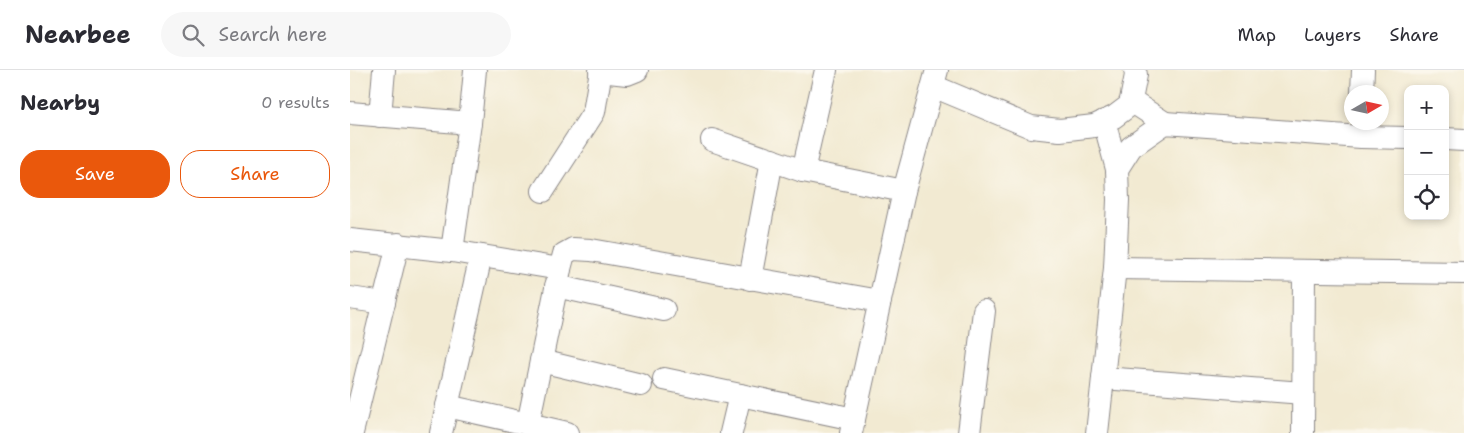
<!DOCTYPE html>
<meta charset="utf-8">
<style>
body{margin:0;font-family:"Shantell Sans",sans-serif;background:#f7f7f7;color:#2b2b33}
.controls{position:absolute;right:15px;top:15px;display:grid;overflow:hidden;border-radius:10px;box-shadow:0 2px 8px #0003}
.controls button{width:45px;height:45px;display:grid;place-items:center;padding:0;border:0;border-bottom:1px solid #e1e1e2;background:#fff;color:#2b2b33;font:25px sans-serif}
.compass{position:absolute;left:994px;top:15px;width:45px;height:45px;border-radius:50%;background:#fff;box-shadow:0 2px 8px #0003;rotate:81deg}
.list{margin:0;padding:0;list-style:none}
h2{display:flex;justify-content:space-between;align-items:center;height:65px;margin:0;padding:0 20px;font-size:21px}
h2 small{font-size:16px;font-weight:400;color:#7c7c81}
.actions{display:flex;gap:10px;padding:15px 20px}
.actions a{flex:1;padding:11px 0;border:1px solid #ea580c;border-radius:20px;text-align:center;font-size:18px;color:#ea580c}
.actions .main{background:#ea580c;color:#fff}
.icon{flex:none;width:28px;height:28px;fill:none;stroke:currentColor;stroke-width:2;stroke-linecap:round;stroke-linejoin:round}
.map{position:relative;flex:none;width:1114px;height:363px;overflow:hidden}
header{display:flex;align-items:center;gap:30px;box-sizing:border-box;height:70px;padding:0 25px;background:#fff;border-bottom:1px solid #e1e1e2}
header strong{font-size:24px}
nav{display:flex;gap:28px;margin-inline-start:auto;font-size:18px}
.search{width:350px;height:45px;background:#f7f7f7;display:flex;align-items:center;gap:12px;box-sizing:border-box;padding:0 18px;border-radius:28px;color:#7c7c81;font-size:19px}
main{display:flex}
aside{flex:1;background:#fff}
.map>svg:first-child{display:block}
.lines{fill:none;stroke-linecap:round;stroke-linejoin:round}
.street-casing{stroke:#8a8686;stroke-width:24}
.street{stroke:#fff;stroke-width:22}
</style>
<header>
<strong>Nearbee</strong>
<div class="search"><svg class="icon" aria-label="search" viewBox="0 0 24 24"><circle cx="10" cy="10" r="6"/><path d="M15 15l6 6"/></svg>Search here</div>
<nav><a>Map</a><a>Layers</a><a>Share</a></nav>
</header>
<main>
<aside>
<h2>Nearby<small>0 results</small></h2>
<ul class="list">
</ul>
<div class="actions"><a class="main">Save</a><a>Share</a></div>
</aside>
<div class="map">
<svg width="1114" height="363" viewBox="0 0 1114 363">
<rect width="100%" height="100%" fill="#fbf7ec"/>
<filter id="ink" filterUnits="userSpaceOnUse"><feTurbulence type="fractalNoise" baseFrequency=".02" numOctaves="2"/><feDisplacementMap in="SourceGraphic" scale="10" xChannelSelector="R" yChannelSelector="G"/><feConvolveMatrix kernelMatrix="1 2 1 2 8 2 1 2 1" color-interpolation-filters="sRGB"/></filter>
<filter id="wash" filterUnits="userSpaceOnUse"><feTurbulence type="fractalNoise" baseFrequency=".0096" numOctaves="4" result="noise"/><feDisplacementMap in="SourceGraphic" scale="20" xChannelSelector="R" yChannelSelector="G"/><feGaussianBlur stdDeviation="1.12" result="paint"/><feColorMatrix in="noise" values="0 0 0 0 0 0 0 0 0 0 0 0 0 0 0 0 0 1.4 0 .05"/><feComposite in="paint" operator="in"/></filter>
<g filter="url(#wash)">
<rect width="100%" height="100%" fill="#f2ead2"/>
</g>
<g filter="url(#ink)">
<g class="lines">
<g class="street-casing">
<g id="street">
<path d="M250,1L277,4L287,0"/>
<path d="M583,16L681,57L710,60L744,56L764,47L780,35L786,5L785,0"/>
<path d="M1012,22L1013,0"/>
<path d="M781,31L815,53"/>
<path d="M0,43L120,53"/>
<path d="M30,46L34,0"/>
<path d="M754,51L767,99"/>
<path d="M1095,69L1114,70"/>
<path d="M362,70L453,101L554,121"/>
<path d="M453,101L476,0"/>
<path d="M193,121L244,42L251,0"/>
<path d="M0,170L102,181L210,199"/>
<path d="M102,181L120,53L125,0"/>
<path d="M765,198L1114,203"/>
<path d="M400,209L422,90"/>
<path d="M206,216L314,240"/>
<path d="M0,228L34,233"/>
<path d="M191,291L291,315"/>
<path d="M753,308L953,323"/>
<path d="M314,309L504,349"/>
<path d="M97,336L178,354"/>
<path d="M2,363L48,174"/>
<path d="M91,363L131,186"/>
<path d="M217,363L178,354L210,199L214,184L223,179L241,180L530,231"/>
<path d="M381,363L390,325"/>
<path d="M501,363L554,121L587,0"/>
<path d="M619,363L634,241"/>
<path d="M747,363L765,198L768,130L767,99L781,77L815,53L1011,67L1058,68"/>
<path d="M953,363L954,201"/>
</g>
</g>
<use href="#street" class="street"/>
</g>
</g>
</svg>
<div class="controls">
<button>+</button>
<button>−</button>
<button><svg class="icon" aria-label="locate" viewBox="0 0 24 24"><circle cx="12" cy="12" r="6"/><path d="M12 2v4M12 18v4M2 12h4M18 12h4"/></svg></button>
</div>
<svg class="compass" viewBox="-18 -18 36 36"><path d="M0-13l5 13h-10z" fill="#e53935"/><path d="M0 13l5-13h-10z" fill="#7c7c81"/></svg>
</div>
</main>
